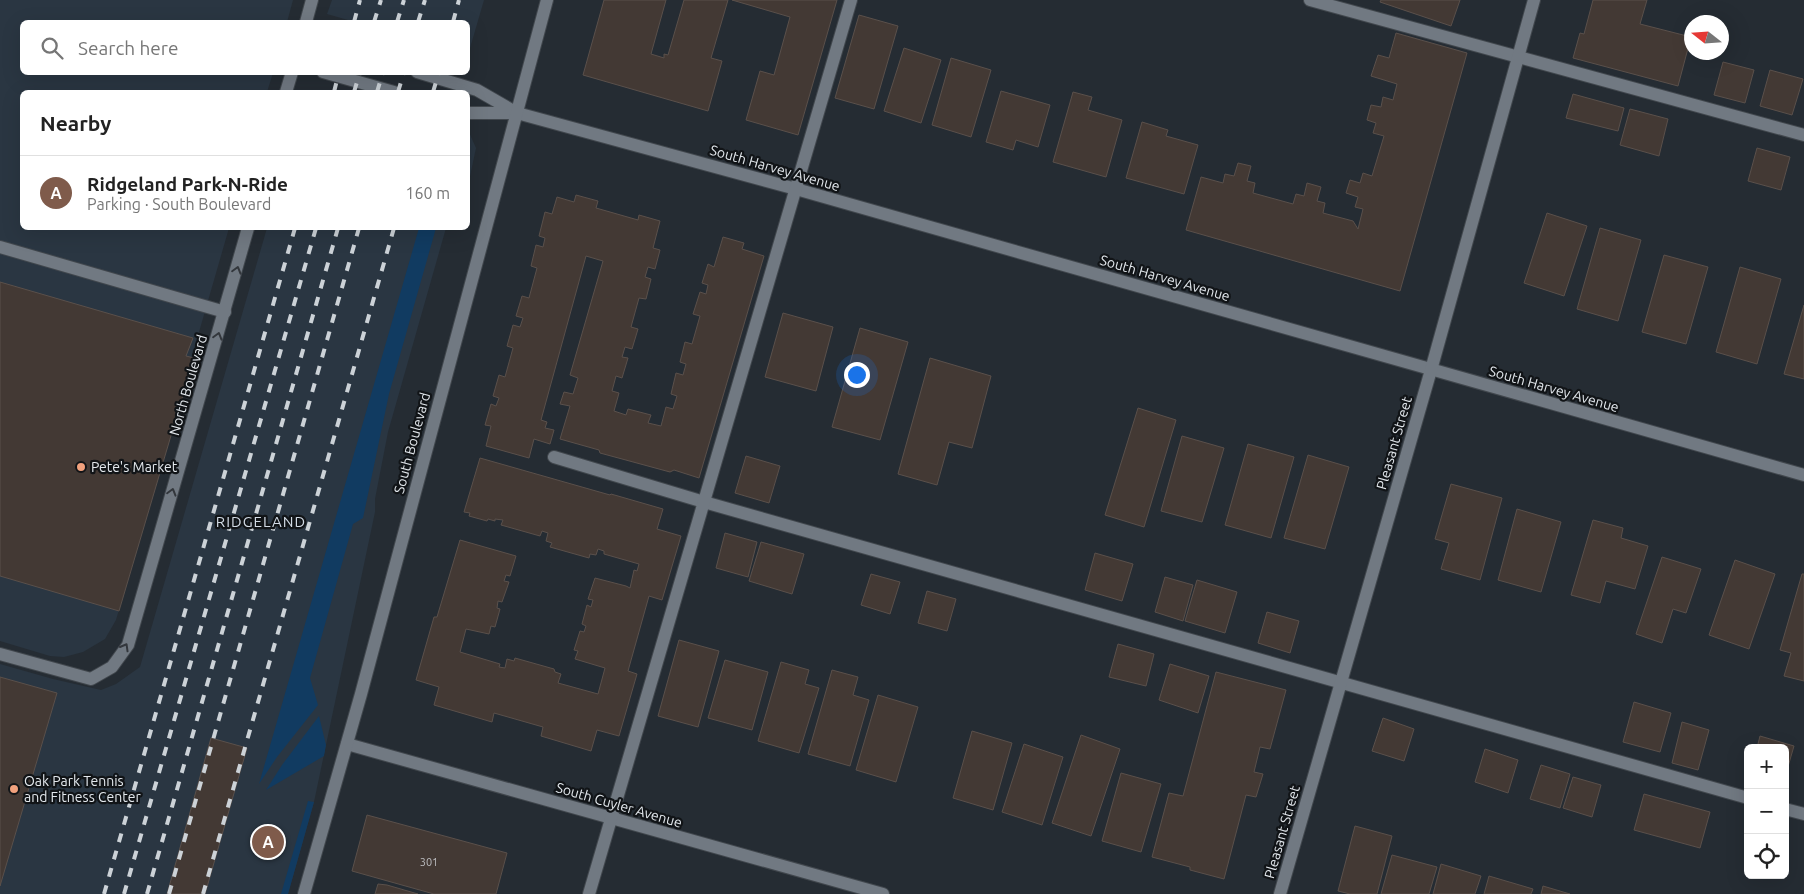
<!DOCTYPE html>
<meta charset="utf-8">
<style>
body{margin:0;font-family:Ubuntu,sans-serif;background:#f2f2f2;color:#222}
.controls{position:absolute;right:15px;bottom:15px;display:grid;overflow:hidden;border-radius:8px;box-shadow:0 5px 20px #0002}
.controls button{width:45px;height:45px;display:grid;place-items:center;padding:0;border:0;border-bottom:1px solid #e0e0e0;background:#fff;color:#222;font:25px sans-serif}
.compass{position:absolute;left:1684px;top:15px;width:45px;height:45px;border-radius:50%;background:#fff;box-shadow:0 5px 20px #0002;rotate:287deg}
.you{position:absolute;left:856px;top:374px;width:18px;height:18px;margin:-12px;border:4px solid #fff;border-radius:50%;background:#1a73e8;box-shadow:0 0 0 8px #1a73e833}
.badge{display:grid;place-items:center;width:32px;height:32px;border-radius:50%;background:#7f5b4b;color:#fff;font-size:16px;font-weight:700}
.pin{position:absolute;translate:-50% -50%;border:2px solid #fff;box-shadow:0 1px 5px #0006}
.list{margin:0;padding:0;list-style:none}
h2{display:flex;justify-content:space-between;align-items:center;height:65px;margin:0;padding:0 20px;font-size:21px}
h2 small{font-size:16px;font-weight:400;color:#767676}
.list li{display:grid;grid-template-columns:32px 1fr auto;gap:15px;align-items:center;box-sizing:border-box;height:75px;padding:0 20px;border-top:1px solid #e0e0e0}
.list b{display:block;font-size:19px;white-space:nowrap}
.list p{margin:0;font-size:16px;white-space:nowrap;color:#767676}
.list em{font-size:16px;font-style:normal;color:#767676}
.icon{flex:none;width:28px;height:28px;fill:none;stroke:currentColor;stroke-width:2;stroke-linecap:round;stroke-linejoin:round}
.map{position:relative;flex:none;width:1804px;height:894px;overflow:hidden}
.search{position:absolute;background:#fff;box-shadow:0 5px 20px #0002;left:20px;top:20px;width:450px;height:55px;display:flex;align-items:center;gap:12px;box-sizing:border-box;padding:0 18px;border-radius:8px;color:#767676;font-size:19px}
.panel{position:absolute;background:#fff;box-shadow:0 5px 20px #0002;left:20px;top:90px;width:450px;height:140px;border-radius:8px}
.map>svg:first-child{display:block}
.built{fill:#2a3642}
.green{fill:#113b61}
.building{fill:#433934;stroke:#5a504b}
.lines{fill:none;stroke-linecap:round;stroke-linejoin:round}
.minor-casing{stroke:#41474d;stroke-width:14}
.minor{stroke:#717982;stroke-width:12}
.rail{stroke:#ccd2d7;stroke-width:4;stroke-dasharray:9 9;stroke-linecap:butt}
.oneway{stroke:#33373c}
.poi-dot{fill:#f1a17d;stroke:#111417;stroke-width:2}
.labels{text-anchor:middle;stroke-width:4.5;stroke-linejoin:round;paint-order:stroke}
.number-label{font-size:11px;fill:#bbbcbf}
.street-label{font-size:14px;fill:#e3e8ed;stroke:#111417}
.poi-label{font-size:14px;fill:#e3e8ed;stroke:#111417;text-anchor:start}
.neighbourhood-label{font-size:15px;letter-spacing:1px;fill:#d2dbe5;stroke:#111417}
</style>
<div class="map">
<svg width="1804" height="894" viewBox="0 0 1804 894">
<rect width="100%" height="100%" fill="#252c33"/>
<g class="built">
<path d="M0,0H293L287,22H22V72L273,73L267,92H22V228H229L116,620L105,639L83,652L64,657L50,656L0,641Z"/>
<path d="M332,0H484L468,55V22H355L327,14Z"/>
<path d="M468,130L476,148L469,181H468Z"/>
<path d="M267,228H446L388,432L375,499V512L314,802L288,894H0V664L53,679L101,690L116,684L140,667Z"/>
</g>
<g class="green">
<path d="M419,228H436L389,394L363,518L353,524L310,678L318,705L277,757L259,784Z"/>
<path d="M319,716L326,745L324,756L266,790L282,765Z"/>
<path d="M308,801L314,802L288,894H281Z"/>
</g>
<g class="building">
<path d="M604,0H666L651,54L664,58V54L668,55L684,0H728L711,58L722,61L708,111L583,75Z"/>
<path d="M732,0H837L798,135L746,120L760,71L774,75L790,17Z"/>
<path d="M1381,0H1460L1451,26L1380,2Z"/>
<path d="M1593,0H1647L1640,24L1691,37L1678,86L1573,58L1580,33L1584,34Z"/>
<path d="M859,15L898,26L874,109L835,98Z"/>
<path d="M1396,33L1467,53L1400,291L1186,230L1201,177L1223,183L1225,174L1234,176L1238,163L1251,166L1247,181L1255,183L1253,193L1293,204L1296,194L1304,196L1307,183L1321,187L1317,201L1325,203L1323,213L1353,221L1358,229L1363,209L1355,207L1358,197L1346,193L1350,180L1360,183L1363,173L1372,176L1384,136L1373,133L1376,123L1367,120L1371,105L1381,107L1383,97L1393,100L1397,84L1371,76L1378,55L1389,58Z"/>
<path d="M904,48L941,60L921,123L884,111Z"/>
<path d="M951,58L991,70L971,137L932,125Z"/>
<path d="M1723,62L1754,70L1745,103L1714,95Z"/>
<path d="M1770,70L1803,79L1792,115L1760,106Z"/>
<path d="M1001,91L1050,105L1038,147L1016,140L1013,150L986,142Z"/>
<path d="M1073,92L1092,97L1088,110L1122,120L1106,177L1053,162Z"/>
<path d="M1573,94L1624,108L1618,131L1566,118Z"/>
<path d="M1630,109L1668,119L1659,156L1620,145Z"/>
<path d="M1142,122L1168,130L1166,136L1198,145L1184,194L1126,178Z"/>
<path d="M1757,148L1790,157L1781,190L1748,181Z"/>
<path d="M576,195L598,201L596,208L638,220L639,215L660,221L653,248L660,250L655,269L648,267L645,277L651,279L646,299L639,298L631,327L638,329L632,349L625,347L622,357L628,358L622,378L616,376L612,391L619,393L614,411L626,415L628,409L651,415L648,423L661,426L666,407L673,409L677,396L671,394L676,373L683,375L686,364L680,362L685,342L692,344L700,316L693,314L700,292L706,294L708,285L702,283L708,264L714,267L723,237L744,243L742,249L764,256L699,478L674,470L670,472L600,453L599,450L560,439L570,406L560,404L564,392L573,394L578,378L570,375L603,261L586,256L541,420L547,422L545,428L554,430L550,444L534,439L529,458L486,446L491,426L485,425L491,404L496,406L499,398L493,396L499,375L505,377L513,348L507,346L513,325L520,327L523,318L516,316L522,296L529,298L537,268L531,266L536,245L543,247L545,238L539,236L545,212L552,214L557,197L574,202Z"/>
<path d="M1547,213L1587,226L1564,296L1524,283Z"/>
<path d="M1600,228L1641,240L1618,321L1577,309Z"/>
<path d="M1664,255L1708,267L1686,344L1642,332Z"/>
<path d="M1740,267L1781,279L1757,364L1716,352Z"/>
<path d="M0,282L193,338L186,356L194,358L119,611L0,576Z"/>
<path d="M1804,305V379L1784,374Z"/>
<path d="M783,313L833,327L816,391L765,377Z"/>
<path d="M860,328L908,342L880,440L832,427Z"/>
<path d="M930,358L991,376L972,448L949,442L937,485L898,474Z"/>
<path d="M1138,408L1176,420L1144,527L1105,515Z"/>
<path d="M1182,436L1224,448L1202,522L1161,511Z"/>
<path d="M1248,444L1294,457L1271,538L1225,525Z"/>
<path d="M1308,455L1349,467L1325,549L1284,538Z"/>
<path d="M746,456L780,466L769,503L735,493Z"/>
<path d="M480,458L610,495L611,494L663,509L657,529L681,536L662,600L649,596L628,671L637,674L619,736L597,730L591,751L541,736L543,727L494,713L492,722L434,705L439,687L416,680L434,617H437L460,540L516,556L510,576L506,575L504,581L509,582L502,602L498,601L497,608L500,609L495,627L491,626L489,634L466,629L460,652L500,664L499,667L505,668L507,659L514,661L515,658L554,669L555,672L561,674L558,683L598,694L605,668L575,659L578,651L574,650L580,631L584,632L586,626L582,624L587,605L591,607L593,600L588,599L595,578L626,586L630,588L634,570L637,571L639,564L604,554V551L598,549L596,555L590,554L589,558L550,547L552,543L546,541L548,533L542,531L540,536L501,525L503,520L495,519V521L488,519L487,521L469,516L470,513L464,512Z"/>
<path d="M1451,484L1502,498L1480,580L1441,569L1449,543L1435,539Z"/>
<path d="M1517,509L1561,522L1541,592L1498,580Z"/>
<path d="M1593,520L1623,528L1621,538L1648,546L1635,589L1606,581L1600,603L1571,595Z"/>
<path d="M725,533L757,542L748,577L716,568Z"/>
<path d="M761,542L804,554L792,594L749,581Z"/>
<path d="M1095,553L1133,564L1122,601L1085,590Z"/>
<path d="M1662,557L1701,569L1686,613L1673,609L1662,643L1636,634Z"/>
<path d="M1735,560L1775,574L1749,649L1709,635Z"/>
<path d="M871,574L900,582L890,614L861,605Z"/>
<path d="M1802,574H1804V681L1784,676L1791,653L1780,650Z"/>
<path d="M1165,577L1193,585L1183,621L1155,612Z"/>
<path d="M1197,580L1237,592L1225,633L1185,621Z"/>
<path d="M927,591L956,599L947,631L918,623Z"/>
<path d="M1267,612L1299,621L1290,653L1258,643Z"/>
<path d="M679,640L719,651L698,727L658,716Z"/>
<path d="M1118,644L1154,654L1146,686L1109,677Z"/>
<path d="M725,660L768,672L752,730L708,718Z"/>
<path d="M781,662L809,670L805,684L819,688L799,753L758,741Z"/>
<path d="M1170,664L1209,676L1198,713L1159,700Z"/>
<path d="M832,670L858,677L853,695L869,700L850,766L808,754Z"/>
<path d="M1216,672L1286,690L1270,749L1260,747L1254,772L1263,774L1256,797L1246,795L1224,879L1190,870V867L1152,857L1169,793L1183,796Z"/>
<path d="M0,677L57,693L0,886Z"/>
<path d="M878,695L918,707L896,782L856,770Z"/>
<path d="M1634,702L1671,713L1660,752L1623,742Z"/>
<path d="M1383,718L1414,729L1404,761L1372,751Z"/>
<path d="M1682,722L1709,730L1698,770L1672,763Z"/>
<path d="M972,731L1012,743L993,810L953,798Z"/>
<path d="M1081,735L1120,749L1091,836L1052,823Z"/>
<path d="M1760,736L1794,746L1785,777V748H1757Z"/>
<path d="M211,738L247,748L205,894H167Z"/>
<path d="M1024,744L1063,757L1042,825L1002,812Z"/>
<path d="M1485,749L1518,760L1508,793L1475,782Z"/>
<path d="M1541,765L1570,774L1560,808L1530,799Z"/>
<path d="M1121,773L1161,784L1141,852L1102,841Z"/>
<path d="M1573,777L1601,785L1592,817L1563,808Z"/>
<path d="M1644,794L1710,812L1700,848L1634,830Z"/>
<path d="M367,815L507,853L496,894H434L352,871Z"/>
<path d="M1355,826L1392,836L1377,894H1350L1338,891Z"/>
<path d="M1392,855L1437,867L1429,894H1381Z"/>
<path d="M1441,864L1481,876L1475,894H1433Z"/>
<path d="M1489,876L1533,889L1531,894H1484Z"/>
<path d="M378,884L387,885L418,894H375Z"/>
<path d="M1543,886L1570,894H1541Z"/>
</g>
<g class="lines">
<g class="minor-casing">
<g id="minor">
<path d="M1310,0L1804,135"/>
<path d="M306,22L312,0"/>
<path d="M323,72L394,92"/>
<path d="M417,72L477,90L517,113L796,189L1804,475"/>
<path d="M286,92L292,72"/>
<path d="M468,113H517"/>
<path d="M0,247L225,312"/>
<path d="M554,457L704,502L1748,798"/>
<path d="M0,654L91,679L112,667L128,645L248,228"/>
<path d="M347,744L883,894"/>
<path d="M1785,809L1804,814"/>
<path d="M304,894L361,694L547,0"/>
<path d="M589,894L851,0"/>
<path d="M1280,894L1431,370L1534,0"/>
</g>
</g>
<use href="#minor" class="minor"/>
<g class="rail">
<path d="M354,22L360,0"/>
<path d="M374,22L381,0"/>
<path d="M397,22L404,0"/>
<path d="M418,22L425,0"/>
<path d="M453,22L459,0"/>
<path d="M334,92L339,72"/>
<path d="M354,92L360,72"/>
<path d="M377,92L383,72"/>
<path d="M398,92L404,72"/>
<path d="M433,92L439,72"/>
<path d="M104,894L295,228"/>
<path d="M124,894L316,228"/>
<path d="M147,894L338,228"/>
<path d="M169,894L359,228"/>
<path d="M203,894L394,228"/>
</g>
</g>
<defs><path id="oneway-chevron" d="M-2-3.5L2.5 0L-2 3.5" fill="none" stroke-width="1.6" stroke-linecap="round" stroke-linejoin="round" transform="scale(1.25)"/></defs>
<g class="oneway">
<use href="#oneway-chevron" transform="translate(237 270) rotate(-74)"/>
<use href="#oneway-chevron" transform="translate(218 336) rotate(-74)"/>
<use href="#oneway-chevron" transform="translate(172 492) rotate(-74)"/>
<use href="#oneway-chevron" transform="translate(125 647) rotate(-60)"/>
</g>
<g class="poi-dot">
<circle cx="81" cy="467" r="5"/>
<circle cx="14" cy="789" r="5"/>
</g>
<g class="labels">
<g class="number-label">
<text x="429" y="866">301</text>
</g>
<g class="street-label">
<text transform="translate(775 168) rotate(16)" y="5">South Harvey Avenue</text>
<text transform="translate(1165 278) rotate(16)" y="5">South Harvey Avenue</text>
<text transform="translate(188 385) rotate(-74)" y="5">North Boulevard</text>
<text transform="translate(1554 389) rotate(16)" y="5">South Harvey Avenue</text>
<text transform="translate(412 443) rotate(-75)" y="5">South Boulevard</text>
<text transform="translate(1394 443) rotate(-74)" y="5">Pleasant Street</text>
<text transform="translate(619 805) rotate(16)" y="5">South Cuyler Avenue</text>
<text transform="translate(1282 832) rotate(-74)" y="5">Pleasant Street</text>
</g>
<g class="poi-label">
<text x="91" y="472">Pete's Market</text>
<text x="24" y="786">Oak Park Tennis<tspan x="24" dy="16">and Fitness Center</tspan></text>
</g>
<g class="neighbourhood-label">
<text x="261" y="527">RIDGELAND</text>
</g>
</g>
</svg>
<div class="controls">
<button>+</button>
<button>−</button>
<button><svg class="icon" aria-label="locate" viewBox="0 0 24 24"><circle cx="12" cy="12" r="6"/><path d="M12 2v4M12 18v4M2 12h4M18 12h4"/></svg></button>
</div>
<svg class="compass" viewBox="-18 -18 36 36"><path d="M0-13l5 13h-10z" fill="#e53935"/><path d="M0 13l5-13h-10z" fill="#767676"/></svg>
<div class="you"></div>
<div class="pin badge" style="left:268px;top:842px">A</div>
<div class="search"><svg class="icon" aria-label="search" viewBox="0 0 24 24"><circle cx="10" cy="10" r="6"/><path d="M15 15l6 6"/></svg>Search here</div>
<section class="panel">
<h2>Nearby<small></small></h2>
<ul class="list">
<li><span class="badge">A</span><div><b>Ridgeland Park-N-Ride</b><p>Parking · South Boulevard</p></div><em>160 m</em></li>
</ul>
</section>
</div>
